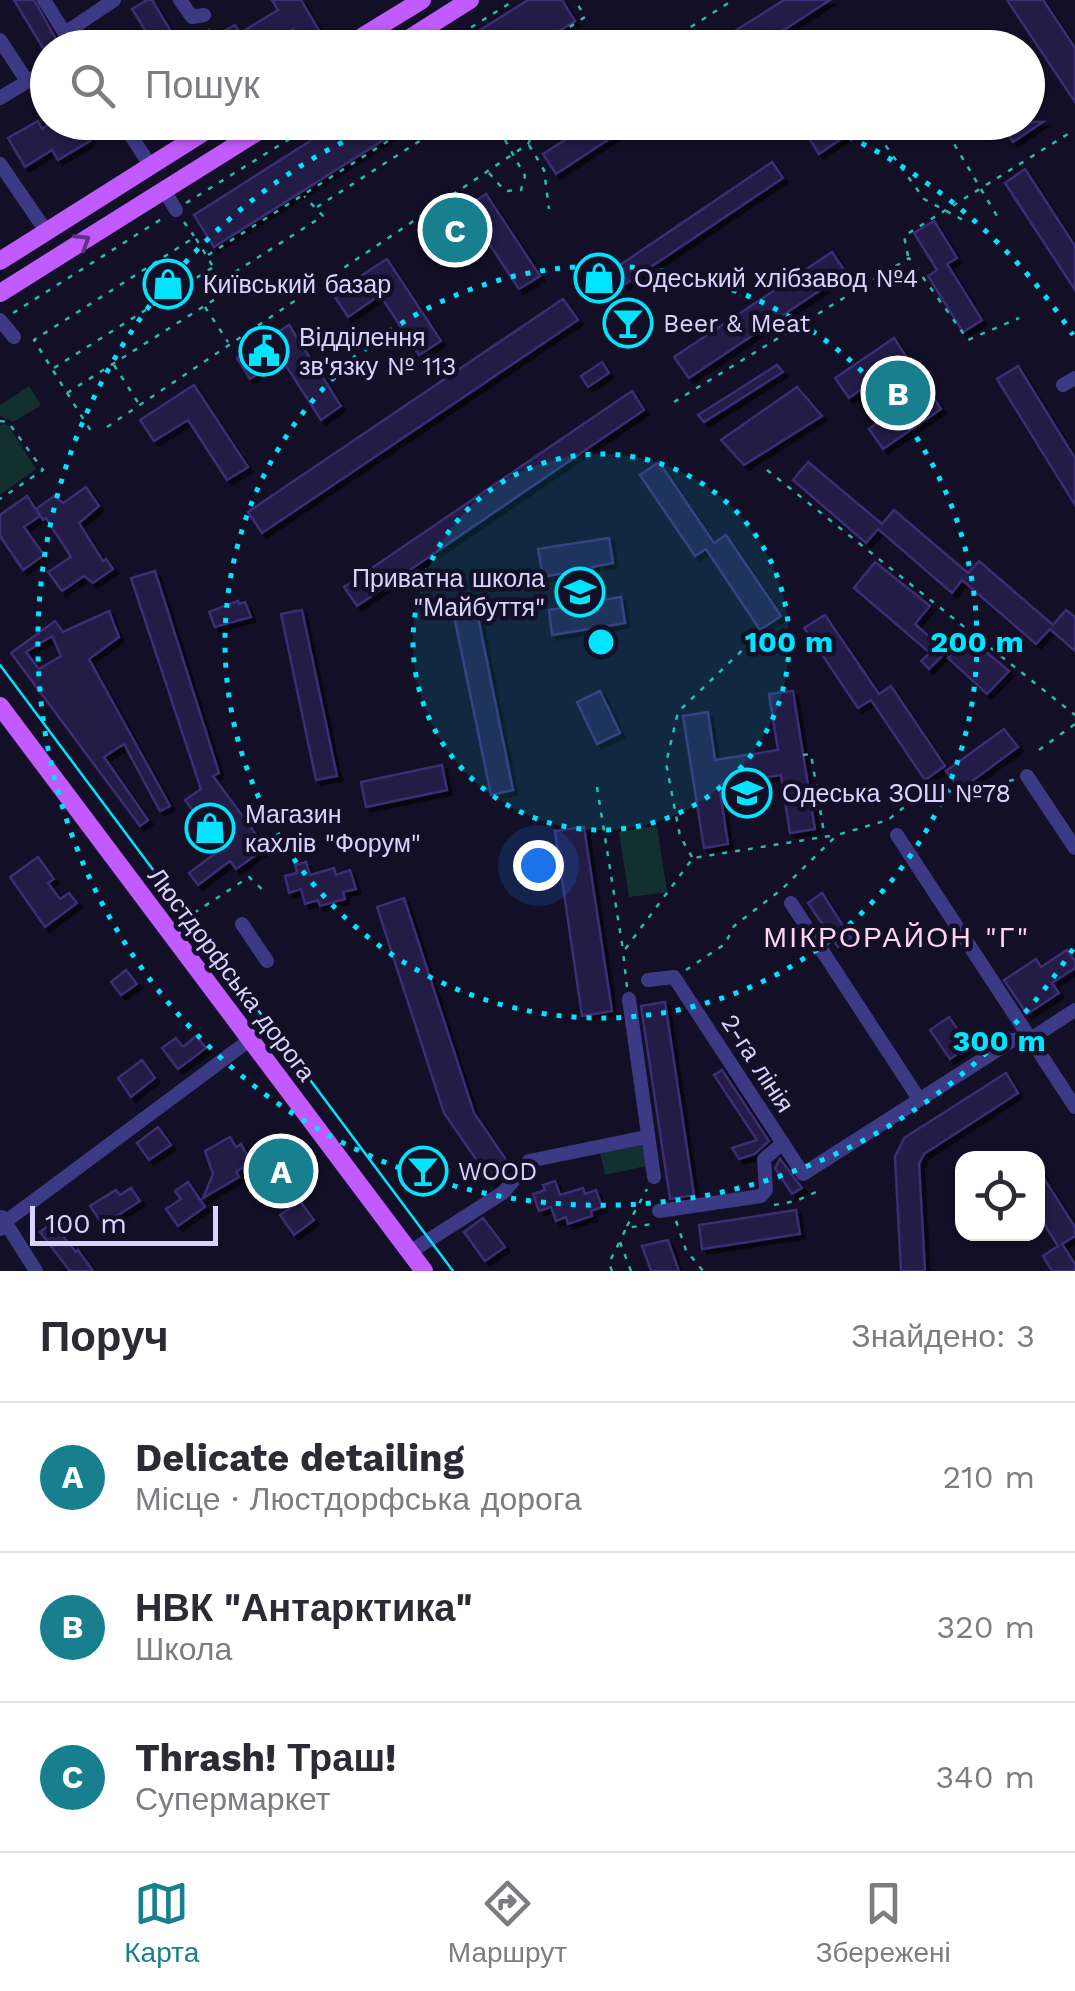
<!DOCTYPE html>
<html lang="uk">
<meta charset="utf-8">
<style>
body{margin:0;font-family:"Work Sans",sans-serif;background:#f7f7f7;color:#2b2b33}
.controls{position:absolute;right:30px;bottom:30px;display:grid;overflow:hidden;border-radius:20px;box-shadow:0 2px 8px #0004}
.controls button{width:90px;height:90px;display:grid;place-items:center;padding:0;border:0;border-bottom:2px solid #e1e1e2;background:#fff;color:#2b2b33;font:50px sans-serif}
.scale{position:absolute;left:30px;bottom:25px;width:188px;box-sizing:border-box;padding-left:10px;border:5px solid #d9d4ff;border-top:0;font-size:28px;line-height:35px;white-space:nowrap;color:#d9d4ff;-webkit-text-stroke:8px #130f26;paint-order:stroke}
.you{position:absolute;left:538px;top:865px;width:35px;height:35px;margin:-25px;border:8px solid #fff;border-radius:50%;background:#1a73e8;box-shadow:0 0 0 15px #1a73e833}
.badge{display:grid;place-items:center;width:65px;height:65px;border-radius:50%;background:#187f8f;color:#fff;font-size:32px;font-weight:700}
.pin{position:absolute;translate:-50% -50%;border:5px solid #fff;box-shadow:0 2px 10px #0006}
.list{margin:0;padding:0;list-style:none}
h2{display:flex;justify-content:space-between;align-items:center;height:130px;margin:0;padding:0 40px;font-size:42px}
h2 small{font-size:32px;font-weight:400;color:#7c7c81}
.list li{display:grid;grid-template-columns:65px 1fr auto;gap:30px;align-items:center;box-sizing:border-box;height:150px;padding:0 40px;border-top:2px solid #e1e1e2}
.list b{display:block;font-size:38px;white-space:nowrap}
.list p{margin:0;font-size:32px;white-space:nowrap;color:#7c7c81}
.list em{font-size:32px;font-style:normal;color:#7c7c81}
.icon{flex:none;width:55px;height:55px;fill:none;stroke:currentColor;stroke-width:2;stroke-linecap:round;stroke-linejoin:round}
.map{position:relative;flex:none;width:1075px;height:1271px;overflow:hidden}
.search{position:absolute;background:#fff;box-shadow:0 2px 8px #0004;left:30px;right:30px;top:30px;height:110px;display:flex;align-items:center;gap:25px;box-sizing:border-box;padding:0 35px;border-radius:55px;color:#7c7c81;font-size:38px}
.sheet{height:580px;background:#fff}
nav{display:flex;justify-content:space-around;align-items:center;box-sizing:border-box;height:140px;border-top:2px solid #e1e1e2;background:#fff;font-size:28px;color:#7c7c81}
nav a{display:grid;justify-items:center;gap:5px}
nav .on{color:#187f8f}
.map>svg:first-child{display:block}
.green{fill:#12302f}
.building{fill:#241b47;stroke:#3b2d73;stroke-width:2.5;fill-rule:evenodd;filter:url(#shadow)}
.lines{fill:none;stroke-linecap:round;stroke-linejoin:round}
.path{stroke:#2fb8b0;stroke-width:2.5;stroke-dasharray:5 8;stroke-linecap:butt}
.minor{stroke:#3d3a85;stroke-width:14}
.major{stroke:#c25bff;stroke-width:18}
.tram{stroke:#00e5ff;stroke-width:2.5}
.oneway{stroke:#623188}
.ring{fill:none;stroke:#00e5ff;stroke-width:5;stroke-dasharray:5 10}
.labels{text-anchor:middle;stroke-width:9;stroke-linejoin:round;paint-order:stroke}
.poi-label{font-size:25px;fill:#d9d4ff;stroke:#130f26;text-anchor:start}
.street-label{font-size:25px;fill:#d9d4ff;stroke:#130f26}
.neighbourhood-label{font-size:28px;letter-spacing:2.5px;fill:#ffd6f0;stroke:#130f26}
.centre{fill:#00e5ff;stroke:#130f26;stroke-width:5}
.ring-label{font-size:30px;text-anchor:middle;font-weight:bold;fill:#00e5ff;stroke:#130f26;stroke-width:9;stroke-linejoin:round;paint-order:stroke}
</style>
<div class="map">
<svg width="1075" height="1271" viewBox="0 0 1075 1271">
<defs>
<filter id="shadow"><feDropShadow dx="4.5" dy="4.5" stdDeviation="0" flood-color="#0009"/></filter>
</defs>
<rect width="100%" height="100%" fill="#130f26"/>
<g class="green">
<path d="M29,386L41,405L13,422L0,416V405Z"/>
<path d="M4,424L8,425L36,469L0,495V425Z"/>
<path d="M657,826L667,892L629,897L619,832Z"/>
<path d="M642,1143L646,1166L605,1175L600,1152Z"/>
</g>
<g class="building">
<path d="M14,0H34L61,48H43Z"/>
<path d="M147,0H152L181,48H156L132,9Z"/>
<path d="M272,0H301L320,32L303,43L293,29L262,48H252L250,43L243,48H187L209,30L213,37L235,25L240,33L278,10Z"/>
<path d="M528,0H562L575,21L532,48H471L466,39Z"/>
<path d="M784,0H830L756,48H734L727,36Z"/>
<path d="M1007,0H1043L1075,48V102Z"/>
<path d="M38,121L42,129L52,122H79L90,141L58,160L52,150L25,167L8,138Z"/>
<path d="M340,122H412L214,247L194,215Z"/>
<path d="M592,122H635L556,174L543,154Z"/>
<path d="M832,122H866L819,154L809,138Z"/>
<path d="M1000,122H1043L1013,142Z"/>
<path d="M772,162L783,178L624,285L614,269Z"/>
<path d="M1025,169L1075,246V290L1005,183Z"/>
<path d="M486,194L540,276L519,289L480,230L448,251L433,229Z"/>
<path d="M934,221L957,258L947,264L982,320L963,332L928,276L937,270L914,233Z"/>
<path d="M832,252L846,273L689,378L674,357Z"/>
<path d="M387,259L441,341L419,355L380,295L348,317L333,294Z"/>
<path d="M563,299L578,320L262,533L248,512Z"/>
<path d="M289,325L341,406L321,420L281,358L250,379L237,358Z"/>
<path d="M894,338L907,358L888,371L909,401L928,389L941,409L883,449L869,429L897,409L876,379L849,398L835,378Z"/>
<path d="M602,362L609,373L588,387L581,376Z"/>
<path d="M777,365L783,372L704,422L698,415Z"/>
<path d="M1018,366L1075,458V505L997,379Z"/>
<path d="M194,385L248,467L227,480L188,420L154,441L140,420Z"/>
<path d="M797,387L822,416L744,465L721,440Z"/>
<path d="M632,391L644,410L357,606L344,587Z"/>
<path d="M659,462L714,543L726,535L781,616L760,630L706,549L695,556L640,475Z"/>
<path d="M808,462L882,524L894,510L968,573L979,561L1053,625L1066,610L1075,617V651L1050,629L1036,644L962,580L952,593L878,529L866,543L793,480Z"/>
<path d="M86,487L99,506L79,523L103,561L106,559L113,569L93,583L84,576L62,591L48,572L71,557L46,518L43,520L36,509L54,496L63,503Z"/>
<path d="M27,496L40,516L24,527L44,555L23,570L0,536V515Z"/>
<path d="M609,538L613,563L592,567L597,601L621,597L625,623L552,635L549,610L574,606L569,572L543,577L538,549Z"/>
<path d="M875,562L930,606L915,624L933,640L937,637L949,649L929,669L921,661L930,653L854,588Z"/>
<path d="M155,571L219,773L213,776L266,848L236,869L230,861L198,885L189,873L221,849L185,800L201,789L131,578Z"/>
<path d="M238,601L239,604L245,602L251,617L215,627L209,612Z"/>
<path d="M475,602L513,790L491,795L452,606Z"/>
<path d="M302,610L337,776L316,780L281,614Z"/>
<path d="M109,611L119,637L89,659L170,806L160,811L124,744L104,757L148,820L140,826L11,653L55,621L63,632ZM52,636L61,656L39,669L26,652Z"/>
<path d="M825,615L879,694L891,686L945,766L925,780L871,700L858,708L804,628Z"/>
<path d="M967,636L1009,671L987,694L948,658Z"/>
<path d="M600,691L620,733L597,744L577,702Z"/>
<path d="M793,691L815,829L790,833L781,775L719,785L728,844L704,848L683,716L708,712L715,760L778,750L769,694Z"/>
<path d="M1004,729L1018,747L960,790L946,771Z"/>
<path d="M442,765L447,790L366,807L361,782Z"/>
<path d="M584,827L612,1011L582,1016L555,831Z"/>
<path d="M38,857L54,879L48,883L60,899L69,893L77,903L45,927L10,877Z"/>
<path d="M306,862L310,875L334,868L336,875L350,870L356,889L343,892L345,899L320,906L318,900L305,904L301,889L289,893L285,876L297,873L295,865Z"/>
<path d="M822,893L851,938L838,947L808,903Z"/>
<path d="M404,898L474,1113L511,1167L491,1181L444,1113L377,907Z"/>
<path d="M1067,950L1075,961V968L1052,983L1059,993L1027,1014L1004,980L1036,959L1041,967Z"/>
<path d="M126,970L137,984L121,995L111,982Z"/>
<path d="M665,1002L694,1195L670,1199L641,1006Z"/>
<path d="M949,1017L969,1046L950,1059L930,1030Z"/>
<path d="M196,1036L206,1048L178,1069L162,1048L176,1038L183,1047Z"/>
<path d="M142,1060L155,1078L131,1097L118,1078Z"/>
<path d="M722,1070L769,1141L755,1154L739,1159L732,1148L757,1140L714,1075Z"/>
<path d="M1006,1073L1018,1093L924,1154L919,1164L925,1271H901L895,1157L904,1138Z"/>
<path d="M158,1127L171,1145L149,1160L137,1143Z"/>
<path d="M230,1137L236,1147L241,1144L251,1162L236,1172L239,1177L203,1198L213,1174L205,1151Z"/>
<path d="M282,1152L299,1173L279,1189L262,1169Z"/>
<path d="M425,1152L441,1177L422,1190L406,1165Z"/>
<path d="M780,1159L802,1188L792,1194L775,1168Z"/>
<path d="M1038,1169L1075,1227V1236L1062,1244L1075,1264V1271H1052L1043,1256L1058,1246L1038,1214Z"/>
<path d="M555,1181L560,1195L583,1188L585,1194L596,1190L602,1207L591,1211L592,1216L568,1224L566,1217L556,1221L551,1207L539,1211L533,1194L545,1190L543,1185Z"/>
<path d="M188,1182L205,1207L178,1226L166,1209L181,1199L175,1191Z"/>
<path d="M131,1188L140,1201L103,1225L90,1206L116,1190L120,1195Z"/>
<path d="M300,1201L314,1220L294,1235L280,1215Z"/>
<path d="M796,1210L800,1234L702,1249L699,1225Z"/>
<path d="M483,1218L505,1247L485,1261L464,1232Z"/>
<path d="M52,1223L76,1252L78,1250L93,1271H70L40,1232Z"/>
<path d="M668,1240L679,1271H651L642,1246Z"/>
</g>
<g class="lines">
<g class="path">
<path d="M457,38L463,48"/>
<path d="M438,48L515,0"/>
<path d="M537,48L585,17L575,0"/>
<path d="M658,48L733,0"/>
<path d="M941,122L997,216"/>
<path d="M878,135L924,199L963,220"/>
<path d="M529,145L544,170L549,209"/>
<path d="M489,173L505,191L521,190L525,176L495,122"/>
<path d="M186,203L317,122"/>
<path d="M317,207L449,122"/>
<path d="M184,222L194,236"/>
<path d="M208,255L418,122"/>
<path d="M908,256L904,236L1068,134"/>
<path d="M224,279L323,216L304,196"/>
<path d="M205,307L228,342"/>
<path d="M13,313L163,218"/>
<path d="M114,365L139,404"/>
<path d="M54,368L212,268"/>
<path d="M67,393L228,291L195,237L34,340L94,436"/>
<path d="M674,402L909,258L968,340L1019,318"/>
<path d="M0,421L8,422L43,470L0,499"/>
<path d="M107,427L528,144L539,122"/>
<path d="M767,470L1075,715"/>
<path d="M1039,750L1075,724"/>
<path d="M803,755L811,754L824,833"/>
<path d="M597,787L623,950"/>
<path d="M692,857L680,836L666,763L678,712L755,638"/>
<path d="M194,913L249,877L265,892"/>
<path d="M686,970L725,944L734,926L782,889L837,835L888,820L908,804L934,790L969,793L1016,779"/>
<path d="M627,987L623,952L693,858L836,835"/>
<path d="M774,1205L796,1201L816,1192"/>
<path d="M676,1221L686,1250L703,1271"/>
<path d="M627,1226L647,1189"/>
<path d="M612,1271L609,1263L619,1243"/>
<path d="M631,1271L620,1242L626,1228L652,1224"/>
</g>
<g class="minor">
<path d="M44,0L74,48"/>
<path d="M180,0L192,17L204,15"/>
<path d="M65,33L114,0"/>
<path d="M0,40L27,81"/>
<path d="M0,98L48,69"/>
<path d="M122,122L150,165"/>
<path d="M0,164L46,231"/>
<path d="M164,190L176,210"/>
<path d="M0,320L14,337"/>
<path d="M1063,385L1075,378"/>
<path d="M1027,776L1075,848"/>
<path d="M897,835L1075,1107"/>
<path d="M791,903L919,1099"/>
<path d="M242,924L267,961"/>
<path d="M648,980L674,977L803,1174L1013,1040L1032,1038L1075,1010"/>
<path d="M629,999L654,1177"/>
<path d="M659,1211L761,1196L766,1190L764,1159L783,1143"/>
<path d="M2,1217L36,1271"/>
<path d="M0,1229L5,1222L251,1039"/>
<path d="M410,1252L504,1192L529,1161L646,1137"/>
</g>
<g class="major">
<path d="M344,48L422,0"/>
<path d="M394,48L470,0"/>
<path d="M0,261L220,122"/>
<path d="M0,293L273,122"/>
<path d="M0,706L424,1271"/>
</g>
<path class="tram" d="M0,665L453,1271"/>
</g>
<defs><path id="oneway-chevron" d="M-2-3.5L2.5 0L-2 3.5" fill="none" stroke-width="1.6" stroke-linecap="round" stroke-linejoin="round" transform="scale(2.5)"/></defs>
<use class="oneway" href="#oneway-chevron" transform="translate(83 241) rotate(-32)"/>
<circle cx="601" cy="642" r="188" fill="#00e5ff" fill-opacity=".12"/>
<g class="ring">
<circle cx="601" cy="642" r="188"/>
<circle cx="601" cy="642" r="376"/>
<path d="M1073 949A563 563 0 1 1 381 124M821 124A563 563 0 0 1 1073 335"/>
</g>
<defs>
<g id="shop-ring" transform="scale(2.5)"><circle r="9.5" fill="#130f26" stroke="#00e5ff" stroke-width="1.5"/><path d="M-5-2.5h2.3a2.7 3.5 0 0 1 5.4 0H5L5.5 6h-11ZM-1.5-2.5h3a1.5 2.3 0 0 0-3 0Z" fill="#00e5ff"/></g>
<g id="bar-ring" transform="scale(2.5)"><circle r="9.5" fill="#130f26" stroke="#00e5ff" stroke-width="1.5"/><path d="M-6-5H6L.8 .8V4.5H3.5V6h-7V4.5H-.8V.8Z" fill="#00e5ff"/></g>
<g id="civic-ring" transform="scale(2.5)"><circle r="9.5" fill="#130f26" stroke="#00e5ff" stroke-width="1.5"/><path d="M-.6-6.5H3V-4.5H.6V-3L4-1V1h2V6H-6V1h2V-1L-.6-3ZM-1.2 2.5V6h2.4V2.5Z" fill="#00e5ff"/></g>
<g id="school-ring" transform="scale(2.5)"><circle r="9.5" fill="#130f26" stroke="#00e5ff" stroke-width="1.5"/><path d="M0-5L7-2L0 1L-7-2ZM-4 1L0 2.5L4 1V4Q0 6-4 4Z" fill="#00e5ff"/></g>
</defs>
<g fill-rule="evenodd">
<use href="#shop-ring" x="599" y="278"/>
<use href="#shop-ring" x="168" y="284"/>
<use href="#bar-ring" x="628" y="323"/>
<use href="#civic-ring" x="264" y="351"/>
<use href="#school-ring" x="580" y="592"/>
<use href="#school-ring" x="747" y="793"/>
<use href="#shop-ring" x="210" y="828"/>
<use href="#bar-ring" x="423" y="1171"/>
</g>
<g class="labels">
<g class="poi-label">
<text x="634" y="287">Одеський хлібзавод №4</text>
<text x="203" y="293">Київський базар</text>
<text x="663" y="332">Beer &amp; Meat</text>
<text x="299" y="346">Відділення<tspan x="299" dy="29">зв'язку № 113</tspan></text>
<text x="545" y="587" text-anchor="end">Приватна школа<tspan x="545" dy="29">"Майбуття"</tspan></text>
<text x="782" y="802">Одеська ЗОШ №78</text>
<text x="245" y="823">Магазин<tspan x="245" dy="29">кахлів "Форум"</tspan></text>
<text x="458" y="1180">WOOD</text>
</g>
<g class="street-label">
<text transform="translate(232 974) rotate(53)" y="9">Люстдорфська дорога</text>
<text transform="translate(758 1063) rotate(57)" y="9">2-га лінія</text>
</g>
<g class="neighbourhood-label">
<text x="897" y="947">МІКРОРАЙОН "Г"</text>
</g>
</g>
<circle cx="601" cy="642" r="15" class="centre"/>
<g class="ring-label">
<text x="789" y="652">100 m</text>
<text x="977" y="652">200 m</text>
<text x="999" y="1051">300 m</text>
</g>
</svg>
<div class="controls">
<button><svg class="icon" aria-label="locate" viewBox="0 0 24 24"><circle cx="12" cy="12" r="6"/><path d="M12 2v4M12 18v4M2 12h4M18 12h4"/></svg></button>
</div>
<div class="scale">100 m</div>
<div class="you"></div>
<div class="pin badge" style="left:281px;top:1171px">A</div>
<div class="pin badge" style="left:898px;top:393px">B</div>
<div class="pin badge" style="left:455px;top:230px">C</div>
<div class="search"><svg class="icon" aria-label="search" viewBox="0 0 24 24"><circle cx="10" cy="10" r="6"/><path d="M15 15l6 6"/></svg>Пошук</div>
</div>
<section class="sheet">
<h2>Поруч<small>Знайдено: 3</small></h2>
<ul class="list">
<li><span class="badge">A</span><div><b>Delicate detailing</b><p>Місце · Люстдорфська дорога</p></div><em>210 m</em></li>
<li><span class="badge">B</span><div><b>НВК &quot;Антарктика&quot;</b><p>Школа</p></div><em>320 m</em></li>
<li><span class="badge">C</span><div><b>Thrash! Траш!</b><p>Супермаркет</p></div><em>340 m</em></li>
</ul>
</section>
<nav>
<a class="on"><svg class="icon" aria-label="map" viewBox="0 0 24 24"><path d="M3 6l6-2 6 2 6-2v14l-6 2-6-2-6 2zM9 4v14M15 6v14"/></svg>Карта</a>
<a><svg class="icon" aria-label="directions" viewBox="0 0 24 24"><path d="M12 3l9 9-9 9-9-9zM9 14v-3h6M13 9l2 2-2 2"/></svg>Маршрут</a>
<a><svg class="icon" aria-label="saved" viewBox="0 0 24 24"><path d="M7 4h10v16l-5-4-5 4z"/></svg>Збережені</a>
</nav>
